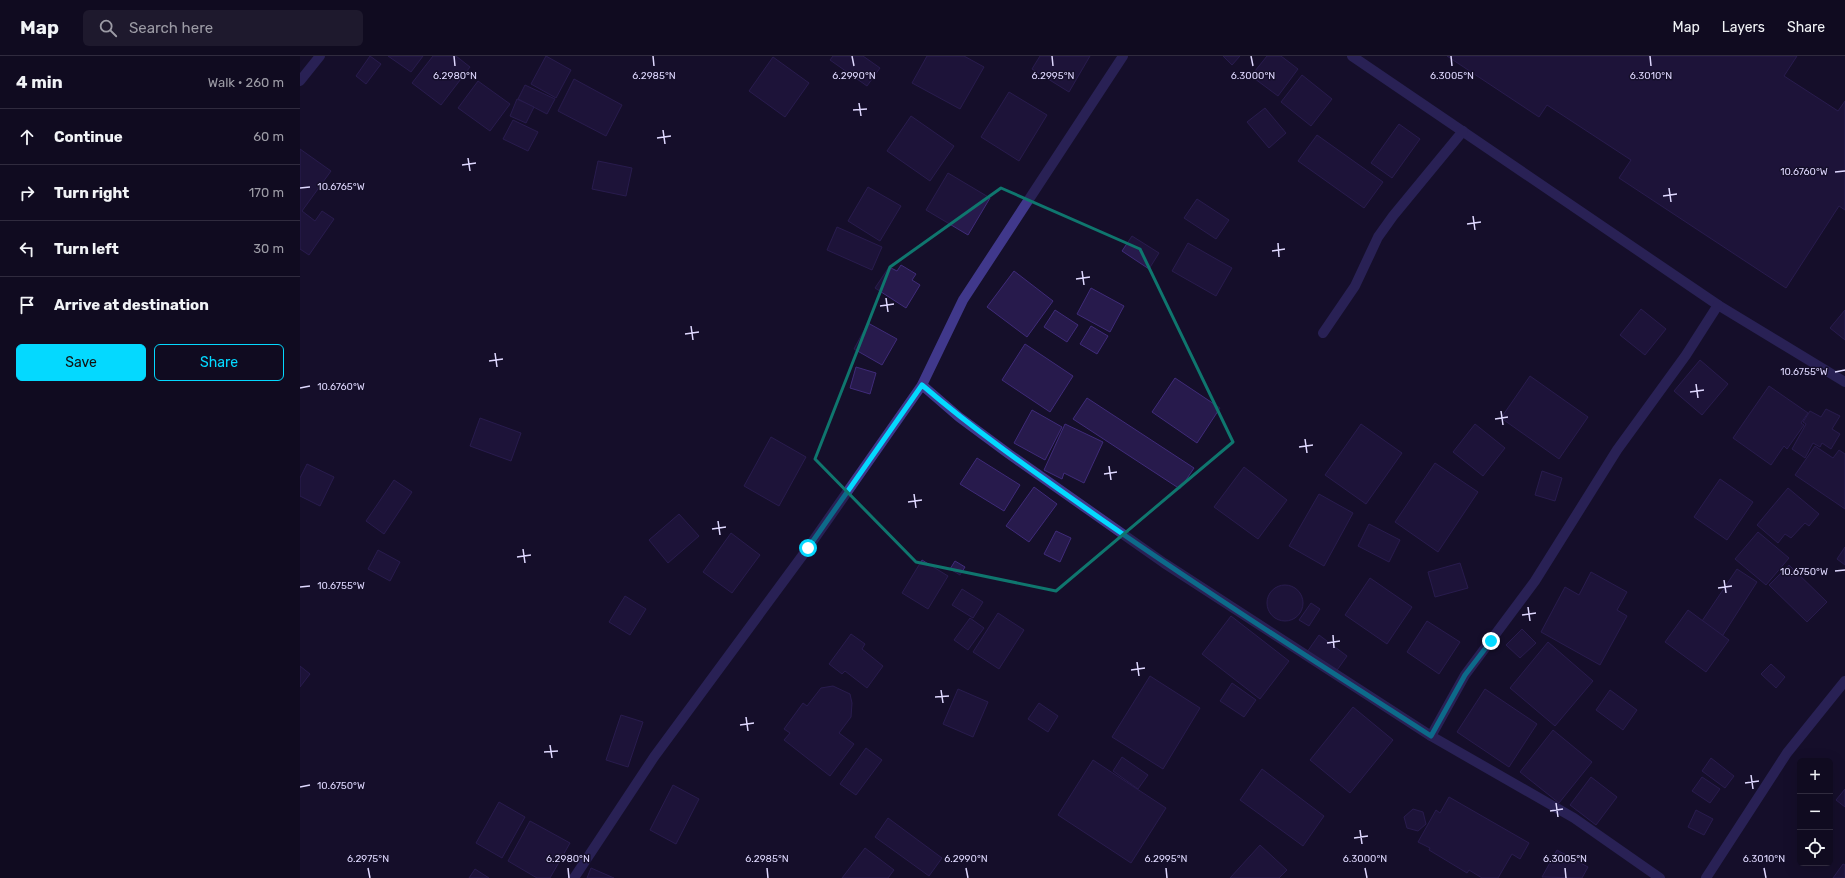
<!DOCTYPE html>
<meta charset="utf-8">
<style>
body{margin:0;font-family:Rubik,sans-serif;background:#1e192d;color:#f1f3f6}
.controls{position:absolute;right:12px;bottom:12px;display:grid;overflow:hidden;border-radius:6px;box-shadow:0 4px 16px #0002}
.controls button{width:36px;height:36px;display:grid;place-items:center;padding:0;border:0;border-bottom:1px solid #302b3e;background:#100b20;color:#f1f3f6;font:20px sans-serif}
.stop{position:absolute;width:12px;height:12px;margin:-9px;border:3px solid #04d9ff;border-radius:50%;background:#fff}
.stop.end{background:#04d9ff;border-color:#fff;box-shadow:0 1px 4px #0008}
.list{margin:0;padding:0;list-style:none}
h2{display:flex;justify-content:space-between;align-items:center;height:52px;margin:0;padding:0 16px;font-size:17px}
h2 small{font-size:13px;font-weight:400;color:#9c9ba5}
.list li{display:grid;grid-template-columns:26px 1fr auto;gap:12px;align-items:center;box-sizing:border-box;height:56px;padding:0 16px;border-top:1px solid #302b3e}
.list b{display:block;font-size:15px;white-space:nowrap}
.list em{font-size:13px;font-style:normal;color:#9c9ba5}
.actions{display:flex;gap:8px;padding:12px 16px}
.actions a{flex:1;padding:9px 0;border:1px solid #04d9ff;border-radius:6px;text-align:center;font-size:14px;color:#04d9ff}
.actions .main{background:#04d9ff;color:#111}
.icon{flex:none;width:22px;height:22px;fill:none;stroke:currentColor;stroke-width:2;stroke-linecap:round;stroke-linejoin:round}
.map{position:relative;flex:none;width:1545px;height:822px;overflow:hidden}
header{display:flex;align-items:center;gap:24px;box-sizing:border-box;height:56px;padding:0 20px;background:#100b20;border-bottom:1px solid #302b3e}
header strong{font-size:19px}
nav{display:flex;gap:22px;margin-inline-start:auto;font-size:14px}
.search{width:280px;height:36px;background:#1e192d;display:flex;align-items:center;gap:10px;box-sizing:border-box;padding:0 14px;border-radius:6px;color:#9c9ba5;font-size:15px}
main{display:flex}
aside{flex:1;background:#100b20}
.map>svg:first-child{display:block}
.building{fill:#271a4c;stroke:#3f2b79}
.lines{fill:none;stroke-linecap:round;stroke-linejoin:round}
.minor{stroke:#40388b;stroke-width:10}
.route{stroke:#04d9ff;stroke-width:5}
.marked{fill:none;stroke:#0f766e;stroke-width:3;stroke-linejoin:round}
.ticks{fill:none;stroke:#dfd8ff;stroke-width:1.5}
.ticks-label{font-size:10px;text-anchor:middle;fill:#dfd8ff;stroke:#150f2a;stroke-width:3;stroke-linejoin:round;paint-order:stroke}
</style>
<header>
<strong>Map</strong>
<div class="search"><svg class="icon" aria-label="search" viewBox="0 0 24 24"><circle cx="10" cy="10" r="6"/><path d="M15 15l6 6"/></svg>Search here</div>
<nav><a>Map</a><a>Layers</a><a>Share</a></nav>
</header>
<main>
<aside>
<h2>4 min<small>Walk · 260 m</small></h2>
<ul class="list">
<li><svg class="icon" aria-label="ahead" viewBox="0 0 24 24"><path d="M12 20V5M6 11l6-6 6 6"/></svg><div><b>Continue</b></div><em>60 m</em></li>
<li><svg class="icon" aria-label="right" viewBox="0 0 24 24"><path d="M7 20v-9h11M14 6l5 5-5 5"/></svg><div><b>Turn right</b></div><em>170 m</em></li>
<li><svg class="icon" aria-label="left" viewBox="0 0 24 24"><path d="M17 20v-9H6M10 6l-5 5 5 5"/></svg><div><b>Turn left</b></div><em>30 m</em></li>
<li><svg class="icon" aria-label="arrive" viewBox="0 0 24 24"><path d="M6 21V4h12l-3 4 3 4H6"/></svg><div><b>Arrive at destination</b></div></li>
</ul>
<div class="actions"><a class="main">Save</a><a>Share</a></div>
</aside>
<div class="map">
<svg width="1545" height="822" viewBox="0 0 1545 822">
<rect width="100%" height="100%" fill="#150f2a"/>
<g class="building">
<path d="M70,0L81,8L66,28L56,20Z"/>
<path d="M88,0H123L111,16Z"/>
<path d="M133,0H156L170,11L141,49L112,27Z"/>
<path d="M246,0L271,14L256,42L231,28Z"/>
<path d="M533,0H563L580,12L567,30L530,4Z"/>
<path d="M627,0H664L684,11L660,53L612,27Z"/>
<path d="M740,0H790L769,36L732,13Z"/>
<path d="M923,0H940L932,9Z"/>
<path d="M967,0H981L998,13L978,40L951,20Z"/>
<path d="M1147,0H1497L1484,20L1538,55L1545,45V154L1539,150L1486,232L1319,122L1331,104L1247,49L1239,61Z"/>
<path d="M473,1L509,27L485,61L449,35Z"/>
<path d="M1002,19L1032,43L1011,70L981,46Z"/>
<path d="M274,23L322,49L306,80L258,55Z"/>
<path d="M178,25L210,48L190,75L158,52Z"/>
<path d="M225,29L255,43L247,58L218,43Z"/>
<path d="M709,36L747,59L719,105L681,81Z"/>
<path d="M217,43L234,51L226,67L210,60Z"/>
<path d="M965,52L986,77L969,92L947,66Z"/>
<path d="M611,60L654,90L630,125L587,95Z"/>
<path d="M213,64L238,76L228,95L203,83Z"/>
<path d="M1099,68L1120,83L1092,122L1071,107Z"/>
<path d="M1017,79L1083,126L1064,152L998,105Z"/>
<path d="M0,93L31,115L2,155L15,165L22,155L34,163L9,199L0,193Z"/>
<path d="M298,105L332,112L326,140L292,133Z"/>
<path d="M648,117L690,142L668,179L626,154Z"/>
<path d="M568,131L601,150L580,185L548,165Z"/>
<path d="M897,143L929,164L916,183L884,162Z"/>
<path d="M537,171L582,191L572,214L527,194Z"/>
<path d="M832,180L859,197L849,213L822,195Z"/>
<path d="M888,187L932,212L916,240L872,215Z"/>
<path d="M601,209L616,218L612,224L620,229L606,252L575,232L589,211L597,215Z"/>
<path d="M714,215L753,245L727,281L687,251Z"/>
<path d="M791,232L824,250L810,276L777,258Z"/>
<path d="M1341,253L1366,273L1345,299L1320,279Z"/>
<path d="M755,254L778,269L767,286L744,271Z"/>
<path d="M1545,254V284L1530,272Z"/>
<path d="M568,267L597,283L582,309L554,293Z"/>
<path d="M791,270L808,280L797,298L780,288Z"/>
<path d="M725,288L773,320L750,356L702,324Z"/>
<path d="M1400,304L1428,328L1402,359L1374,335Z"/>
<path d="M556,311L576,317L570,338L550,332Z"/>
<path d="M1230,320L1288,361L1259,403L1201,362Z"/>
<path d="M875,322L920,352L897,387L852,356Z"/>
<path d="M1469,330L1508,357L1501,367L1504,369L1487,393L1484,390L1471,409L1433,382Z"/>
<path d="M787,342L894,412L880,433L773,363Z"/>
<path d="M1526,353L1540,360L1532,373L1540,378L1531,393L1522,387L1520,391L1513,387L1505,402L1492,393L1506,368L1503,366L1510,355L1521,361Z"/>
<path d="M732,354L762,371L745,404L714,387Z"/>
<path d="M180,362L221,377L211,405L170,390Z"/>
<path d="M765,368L803,386L784,427L764,417L762,423L744,414Z"/>
<path d="M1061,368L1102,397L1066,448L1025,419Z"/>
<path d="M1175,368L1205,392L1183,420L1153,396Z"/>
<path d="M471,381L506,401L479,450L444,430Z"/>
<path d="M1515,390L1533,402L1539,394L1545,398V453L1495,419Z"/>
<path d="M677,402L720,429L704,455L660,428Z"/>
<path d="M1135,407L1178,436L1138,496L1095,466Z"/>
<path d="M7,408L34,421L20,450L0,440V422Z"/>
<path d="M944,411L987,444L958,483L914,451Z"/>
<path d="M1242,415L1262,422L1255,445L1235,439Z"/>
<path d="M1420,423L1453,446L1427,484L1394,461Z"/>
<path d="M94,424L112,436L84,478L66,465Z"/>
<path d="M734,431L757,448L729,486L706,470Z"/>
<path d="M1488,432L1519,458L1509,470L1505,467L1491,482L1485,478L1478,487L1457,469Z"/>
<path d="M1019,438L1053,457L1024,510L989,490Z"/>
<path d="M379,458L399,480L368,507L349,484Z"/>
<path d="M1069,468L1100,484L1089,506L1058,490Z"/>
<path d="M756,475L771,482L760,506L744,498Z"/>
<path d="M1458,476L1489,502L1466,529L1435,503Z"/>
<path d="M431,477L460,499L432,537L403,516Z"/>
<path d="M1545,491V509L1537,503Z"/>
<path d="M78,494L100,506L90,525L68,513Z"/>
<path d="M622,504L648,520L628,553L602,537Z"/>
<path d="M655,505L665,511L660,519L650,513Z"/>
<path d="M1160,507L1168,532L1135,541L1128,516Z"/>
<path d="M1489,509L1527,546L1507,566L1469,529Z"/>
<path d="M1437,513L1457,526L1421,582L1400,568Z"/>
<path d="M1291,516L1327,536L1317,554L1327,560L1300,609L1241,576L1265,531L1279,539Z"/>
<path d="M1070,522L1112,551L1087,588L1045,559Z"/>
<circle cx="985" cy="547" r="18"/>
<path d="M662,533L683,546L673,562L652,549Z"/>
<path d="M325,540L346,553L330,579L309,566Z"/>
<path d="M1011,547L1020,553L1009,570L999,564Z"/>
<path d="M1388,554L1429,584L1406,616L1365,586Z"/>
<path d="M698,557L724,574L699,613L673,596Z"/>
<path d="M931,560L989,605L960,643L902,598Z"/>
<path d="M670,562L684,572L668,594L654,584Z"/>
<path d="M1127,565L1160,586L1139,618L1107,596Z"/>
<path d="M1222,573L1236,587L1220,602L1206,589Z"/>
<path d="M551,578L565,588L562,593L583,610L567,632L545,615L542,618L529,608Z"/>
<path d="M1019,579L1047,600L1035,617L1007,596Z"/>
<path d="M1248,586L1293,625L1255,670L1210,632Z"/>
<path d="M1471,608L1485,621L1476,632L1461,618Z"/>
<path d="M0,610L10,618L0,631Z"/>
<path d="M850,620L900,652L863,713L812,681Z"/>
<path d="M932,627L956,644L944,661L920,645Z"/>
<path d="M533,630L550,638L552,647L551,661L539,677L554,688L530,720L484,684L490,677L484,673L503,647L507,650L521,632Z"/>
<path d="M658,633L688,646L673,681L643,668Z"/>
<path d="M1185,633L1237,668L1209,711L1157,676Z"/>
<path d="M1310,634L1337,654L1323,674L1296,654Z"/>
<path d="M739,647L758,660L748,676L728,663Z"/>
<path d="M1053,651L1093,684L1050,737L1010,704Z"/>
<path d="M321,659L343,666L328,711L306,704Z"/>
<path d="M1253,674L1292,706L1259,747L1220,716Z"/>
<path d="M566,692L582,704L556,739L540,728Z"/>
<path d="M822,701L848,719L838,733L813,715Z"/>
<path d="M1411,702L1434,720L1425,732L1402,715Z"/>
<path d="M793,704L866,752L831,807L758,759Z"/>
<path d="M962,713L1024,760L1003,790L940,744Z"/>
<path d="M1291,721L1317,741L1296,769L1270,749Z"/>
<path d="M1402,721L1420,733L1410,747L1392,735Z"/>
<path d="M373,729L399,743L376,788L350,774Z"/>
<path d="M1545,733V751L1536,744Z"/>
<path d="M1149,741L1229,787L1220,803L1212,798L1198,822H1182L1169,814L1167,817L1129,794L1130,792L1118,786L1136,754L1140,757Z"/>
<path d="M199,746L225,761L202,802L176,787Z"/>
<path d="M1113,753L1123,756L1126,768L1118,775L1107,772L1104,761Z"/>
<path d="M1396,754L1413,763L1404,779L1388,771Z"/>
<path d="M588,762L642,802L629,820L575,781Z"/>
<path d="M230,765L270,787L250,822H237L208,805Z"/>
<path d="M960,789L987,814L979,822H930Z"/>
<path d="M565,792L594,814L588,822H542Z"/>
<path d="M1257,794L1288,811L1282,822L1242,821Z"/>
<path d="M1543,808L1545,809V822H1533Z"/>
<path d="M291,812L314,822H287Z"/>
<path d="M175,813L189,822H169Z"/>
</g>
<g class="lines">
<g class="minor">
<path d="M1052,0L1418,249L1545,326"/>
<path d="M0,25L20,0"/>
<path d="M1023,277L1055,230L1078,181L1093,160L1163,75"/>
<path d="M622,329L659,361L709,398L864,507L1131,680L1274,762L1360,822"/>
<path d="M1131,680L1165,619L1235,525L1317,394L1386,299L1418,249"/>
<path d="M274,822L354,701L508,492L622,329L663,244L823,0"/>
<path d="M1406,822L1487,697L1545,625"/>
</g>
</g>
<g class="lines">
<path class="route" d="M508,492L622,329C679,378 740,420 801,463C909,538 1020,609 1131,680L1165,619L1191,585"/>
</g>
<path d="M0 0H1545V822H0ZM701,132L840,193L933,386L756,535L616,506L515,403L590,211Z" fill="#150f2a" fill-opacity=".55" fill-rule="evenodd"/>
<path class="marked" d="M701,132L840,193L933,386L756,535L616,506L515,403L590,211Z"/>
<path class="ticks" d="M154,0L155,10M353,0L354,10M552,0L554,10M752,0L753,10M951,0L953,10M1151,0L1152,10M1350,0L1351,10M559,47L561,60M553,54L567,53M363,74L365,88M357,82L371,80M168,102L170,115M162,109L176,107M1535,116L1545,115M0,132L10,131M1369,132L1371,146M1363,140L1377,138M1173,160L1175,174M1167,168L1181,166M978,187L979,201M972,195L985,193M782,215L784,229M776,223L790,221M586,242L588,256M580,250L594,248M391,270L393,284M385,278L399,276M195,297L197,311M189,305L203,303M1535,316L1545,314M1396,328L1398,342M0,332L10,330M1390,336L1404,334M1201,355L1203,369M1195,363L1208,361M1005,383L1007,397M999,391L1013,389M809,410L811,424M804,418L817,416M614,438L616,452M608,446L622,444M418,465L420,479M412,473L426,471M223,493L225,507M217,501L231,499M1535,515L1545,514M1424,524L1426,537M0,531L10,530M1418,532L1432,530M1228,551L1230,565M1222,559L1236,557M1033,579L1034,592M1027,587L1040,585M837,606L839,620M831,614L845,612M641,634L643,647M635,641L649,640M446,661L448,675M440,669L454,667M250,689L252,702M244,696L258,695M1451,719L1453,733M1445,727L1459,725M0,731L10,729M1256,747L1258,761M1250,755L1263,753M1060,774L1062,788M1054,782L1068,780M68,812L70,822M268,812L269,822M467,812L468,822M666,812L668,822M866,812L867,822M1065,812L1067,822M1265,812L1266,822M1464,812L1466,822"/>
<g class="ticks-label">
<text x="155" y="23">6.2980°N</text>
<text x="354" y="23">6.2985°N</text>
<text x="554" y="23">6.2990°N</text>
<text x="753" y="23">6.2995°N</text>
<text x="953" y="23">6.3000°N</text>
<text x="1152" y="23">6.3005°N</text>
<text x="1351" y="23">6.3010°N</text>
<text x="1504" y="119">10.6760°W</text>
<text x="41" y="134">10.6765°W</text>
<text x="1504" y="319">10.6755°W</text>
<text x="41" y="334">10.6760°W</text>
<text x="1504" y="519">10.6750°W</text>
<text x="41" y="533">10.6755°W</text>
<text x="41" y="733">10.6750°W</text>
<text x="68" y="806">6.2975°N</text>
<text x="268" y="806">6.2980°N</text>
<text x="467" y="806">6.2985°N</text>
<text x="666" y="806">6.2990°N</text>
<text x="866" y="806">6.2995°N</text>
<text x="1065" y="806">6.3000°N</text>
<text x="1265" y="806">6.3005°N</text>
<text x="1464" y="806">6.3010°N</text>
</g>
</svg>
<div class="controls">
<button>+</button>
<button>−</button>
<button><svg class="icon" aria-label="locate" viewBox="0 0 24 24"><circle cx="12" cy="12" r="6"/><path d="M12 2v4M12 18v4M2 12h4M18 12h4"/></svg></button>
</div>
<div class="stop" style="left:508px;top:492px"></div>
<div class="stop end" style="left:1191px;top:585px"></div>
</div>
</main>
